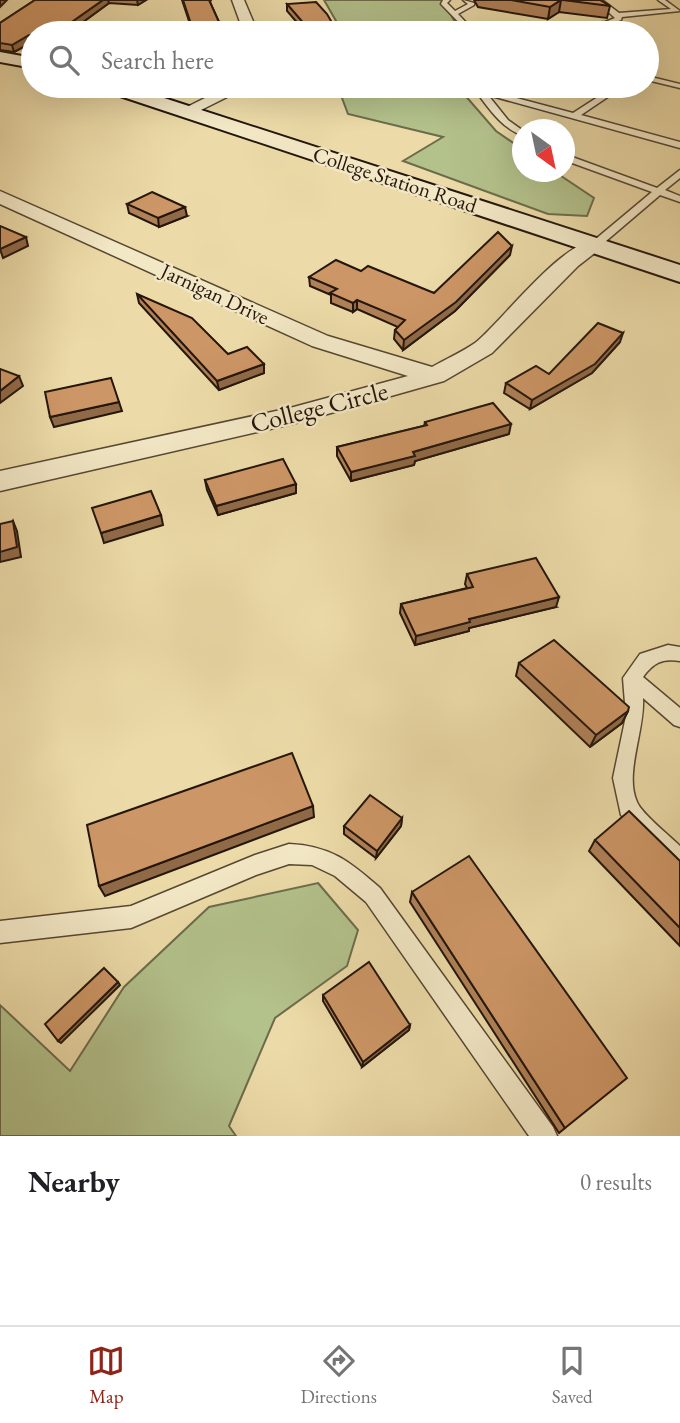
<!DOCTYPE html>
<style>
body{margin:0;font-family:"EB Garamond",serif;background:#f6f6f6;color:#202124}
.compass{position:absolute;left:512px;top:119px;width:63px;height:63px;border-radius:50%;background:#fff;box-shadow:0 7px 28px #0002;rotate:147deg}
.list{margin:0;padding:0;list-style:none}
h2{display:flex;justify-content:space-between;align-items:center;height:91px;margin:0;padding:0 28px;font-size:30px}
h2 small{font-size:23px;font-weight:400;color:#757577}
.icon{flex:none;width:38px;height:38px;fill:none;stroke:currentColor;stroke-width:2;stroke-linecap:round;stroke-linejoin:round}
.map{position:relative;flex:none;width:680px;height:1136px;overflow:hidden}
.search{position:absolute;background:#fff;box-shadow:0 7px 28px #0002;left:21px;right:21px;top:21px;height:77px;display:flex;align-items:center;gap:18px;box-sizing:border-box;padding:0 24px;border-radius:38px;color:#757577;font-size:26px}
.sheet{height:189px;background:#fff}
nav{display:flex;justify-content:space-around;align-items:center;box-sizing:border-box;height:98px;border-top:2px solid #e0e0e0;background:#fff;font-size:19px;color:#757577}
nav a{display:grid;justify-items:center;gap:4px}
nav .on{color:#8f2418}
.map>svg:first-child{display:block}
.green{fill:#b3c18b;stroke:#6c6c4c;stroke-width:2}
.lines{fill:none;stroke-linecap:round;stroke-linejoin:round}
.service-casing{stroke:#564733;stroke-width:3}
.minor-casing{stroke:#564733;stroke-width:3}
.secondary-casing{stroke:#24160c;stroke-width:4}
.service{fill:#f3e8c6;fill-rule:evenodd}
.minor{fill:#f3e8c6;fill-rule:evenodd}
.secondary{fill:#f3e8c6;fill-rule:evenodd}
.wall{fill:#b08158;stroke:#24160c;stroke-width:2}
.shaded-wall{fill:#906947;stroke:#24160c;stroke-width:2}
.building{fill:#cd9666;stroke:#24160c;stroke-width:2}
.labels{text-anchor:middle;stroke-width:5;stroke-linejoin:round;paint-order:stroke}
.far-street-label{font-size:21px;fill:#24160c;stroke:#f3e8c6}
.street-label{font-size:26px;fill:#24160c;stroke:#f3e8c6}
</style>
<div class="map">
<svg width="680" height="1136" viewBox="0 0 680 1136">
<rect width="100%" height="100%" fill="#ecdba8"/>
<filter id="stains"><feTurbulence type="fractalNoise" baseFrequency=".00286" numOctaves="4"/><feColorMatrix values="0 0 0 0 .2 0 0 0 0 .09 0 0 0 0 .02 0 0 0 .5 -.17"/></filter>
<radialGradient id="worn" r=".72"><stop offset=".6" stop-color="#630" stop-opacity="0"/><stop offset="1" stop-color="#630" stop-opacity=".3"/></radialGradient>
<g class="green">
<path d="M324,0H443L461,33H343Z"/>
<path d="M341,86H457L496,131L522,149V172H555L594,198L587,216L548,214L403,161L443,137L348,114L339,90Z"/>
<path d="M318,883L358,930L347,966L275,1018L229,1126L236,1136H0V1005L70,1071L124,987L209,907Z"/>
</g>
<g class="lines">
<g class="service-casing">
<g id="service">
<path d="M443,0H450L447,3L455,11L468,4L463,0L474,3V5L458,14L476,33H469L441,4Z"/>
<path d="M595,0H602L619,13L671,9L658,0H665L680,11L622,17L621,20L606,26L508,33L605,22L615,18Z"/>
<path d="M647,54L653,56L647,62Z"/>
<path d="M647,76L680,84V88L647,80Z"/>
<path d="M615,86H624L581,115L680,142V148L488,95L508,120L522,130V135C501,128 488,107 475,90L479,88L573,113Z"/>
<path d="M564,154L657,188L680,170V178L665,190L680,196V202L660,195L599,247H591V243L652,192L564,160Z"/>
<path d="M668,645L680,647V661C662,658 653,663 643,677L680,708V727L674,725L643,698C645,730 624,774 637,802C642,814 669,835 680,846V870L673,867L621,815L613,778L626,716L623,678L640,654Z"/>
<path d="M289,844C331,846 349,861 380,888L553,1127L557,1136H529L366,902L335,876L312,865L289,864L256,875L131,928L0,943V921L131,906L255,855Z"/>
</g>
</g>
<g class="minor-casing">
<g id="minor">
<path d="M232,0H244L258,33H244Z"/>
<path d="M229,86H249L191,115L185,117L177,112Z"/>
<path d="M0,191L328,336L432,367C446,359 462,352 475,343C502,322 568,232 602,241L605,245L578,266L492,353L444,381L292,424L0,491V471L290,408L408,376L312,346L0,204Z"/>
</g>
</g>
<g class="secondary-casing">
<g id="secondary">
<path d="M0,52L33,58V68L0,62Z"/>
<path d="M100,86H127L680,265V282L102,90Z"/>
</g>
</g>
<use href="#service" class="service"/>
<use href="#minor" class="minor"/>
<use href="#secondary" class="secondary"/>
</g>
<g class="wall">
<path d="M35,0H146L138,5L109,3L68,33H33V43H31L14,52L0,50V23Z"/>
<path d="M182,0H211L210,2L224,33H193Z"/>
<path d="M474,0H600L610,6L607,18L559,12L548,19L478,7Z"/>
<path d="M287,4L338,33H306L287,11Z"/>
<path d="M127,204L187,216L159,227L129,213Z"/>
<path d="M510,255L455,311L403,350L394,339L395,330L398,327L357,309L353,312L331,303V295L310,286L309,277L361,271L434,293Z"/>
<path d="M137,294L228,354L264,364V373L219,390L139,303Z"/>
<path d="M620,342L592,373L530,409L504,393L506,383L549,374Z"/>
<path d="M425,422L509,434L415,461L414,465L351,481L337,456V447L424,426Z"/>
<path d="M205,480L296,493L218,515L207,490Z"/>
<path d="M467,574L556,607L469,628V631L415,645L400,613L401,604L467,588L465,584Z"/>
<path d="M519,663L628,711L622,723L590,747L516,676Z"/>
<path d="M402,818L401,826L376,858L344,834V826Z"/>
<path d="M595,840L680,861V946L589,851Z"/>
<path d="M412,892L565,1128L559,1133L410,902Z"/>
<path d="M323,995L410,1025L409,1030L362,1067L323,1001Z"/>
</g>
<g class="shaded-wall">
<path d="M0,0H7L0,7Z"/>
<path d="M103,0H108L109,3L68,33H56Z"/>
<path d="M137,0H146L138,5Z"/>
<path d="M561,0L559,12L548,19L550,7Z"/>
<path d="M29,35L31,43L14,52L12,45Z"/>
<path d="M185,207L187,216L159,227L158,218Z"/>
<path d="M26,237L28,246L3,258L0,249Z"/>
<path d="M512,246L510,255L455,311L403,350L404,340Z"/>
<path d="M357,300V309L353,312V303Z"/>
<path d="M623,333L620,342L592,373L530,409L532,400Z"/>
<path d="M264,364V373L219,390L217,381Z"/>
<path d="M19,376L23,386L0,403V391Z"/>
<path d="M119,402L122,411L54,427L50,417Z"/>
<path d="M511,424L509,434L415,461L414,465L351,481V472L413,452Z"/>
<path d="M296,484V493L218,515L216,506Z"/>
<path d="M161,515L163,525L104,543L101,533Z"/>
<path d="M13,521L17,531L21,557L0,562V552Z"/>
<path d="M559,597L556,607L469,628V631L415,645L416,636L469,619Z"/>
<path d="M628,711L622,723L590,747L596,735Z"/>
<path d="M313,806L314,817L105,896L99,886Z"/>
<path d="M402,818L401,826L376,858L377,851Z"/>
<path d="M118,982L120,985L61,1043L58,1041Z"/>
<path d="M410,1025L409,1030L362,1067L363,1062Z"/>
</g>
<g class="building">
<path d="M35,0H103L56,33H33V36L29,35L12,45L0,43V23Z"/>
<path d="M183,0H209L223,31V33H194Z"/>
<path d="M511,0H561L550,7Z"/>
<path d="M563,0H600L610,6Z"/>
<path d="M316,2L327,14L338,33H312L287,4Z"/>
<path d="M152,192L185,207L158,218L127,204Z"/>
<path d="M0,226L26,237L0,249Z"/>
<path d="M498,232L512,246L456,302L404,340L395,330L405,320L357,300L353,303L330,293L337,289L309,277L336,260L361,271L368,266L434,293Z"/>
<path d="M137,294L192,318L228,354L247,347L264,364L217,381Z"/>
<path d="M598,323L623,333L595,364L532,400L506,383L536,366L549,374Z"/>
<path d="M0,369L19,376L0,391Z"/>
<path d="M111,378L119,402L50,417L45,392Z"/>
<path d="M493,403L511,424L413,452L415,456L351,472L337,447L427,425L425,422Z"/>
<path d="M283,459L296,484L216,506L205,480Z"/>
<path d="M151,491L161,515L101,533L92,508Z"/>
<path d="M13,521L17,547L0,552V524Z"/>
<path d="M536,558L559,597L469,619L470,622L416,636L401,604L473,587L467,574Z"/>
<path d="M554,640L629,707L628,711L596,735L519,663Z"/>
<path d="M292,753L313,806L99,886L87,825Z"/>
<path d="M370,795L402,818L377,851L344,826Z"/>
<path d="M629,811L680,861V928L595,840Z"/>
<path d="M469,856L627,1078L565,1128L412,892Z"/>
<path d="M369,962L410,1025L363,1062L323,995Z"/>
<path d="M104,968L118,982L58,1041L45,1024Z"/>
</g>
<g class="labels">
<g class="far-street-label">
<text transform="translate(395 180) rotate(18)" y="7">College Station Road</text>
<text transform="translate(215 294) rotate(25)" y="7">Jarnigan Drive</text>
</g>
<g class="street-label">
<text transform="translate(319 407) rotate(-14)" y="9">College Circle</text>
</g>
</g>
<rect width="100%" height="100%" filter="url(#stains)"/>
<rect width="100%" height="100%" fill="url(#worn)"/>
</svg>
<svg class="compass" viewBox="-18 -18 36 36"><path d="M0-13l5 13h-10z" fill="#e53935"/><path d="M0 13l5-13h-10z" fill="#757577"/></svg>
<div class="search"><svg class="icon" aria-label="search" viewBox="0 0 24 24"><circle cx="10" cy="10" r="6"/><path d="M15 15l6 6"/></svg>Search here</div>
</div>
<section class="sheet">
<h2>Nearby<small>0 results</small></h2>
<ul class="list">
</ul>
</section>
<nav>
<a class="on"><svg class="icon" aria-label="map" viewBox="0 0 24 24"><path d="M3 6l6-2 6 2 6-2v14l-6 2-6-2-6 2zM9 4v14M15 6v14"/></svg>Map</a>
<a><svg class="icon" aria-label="directions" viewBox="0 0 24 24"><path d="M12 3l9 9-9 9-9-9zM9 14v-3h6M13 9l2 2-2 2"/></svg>Directions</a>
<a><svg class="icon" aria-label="saved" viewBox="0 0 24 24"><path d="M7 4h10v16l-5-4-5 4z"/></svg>Saved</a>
</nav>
